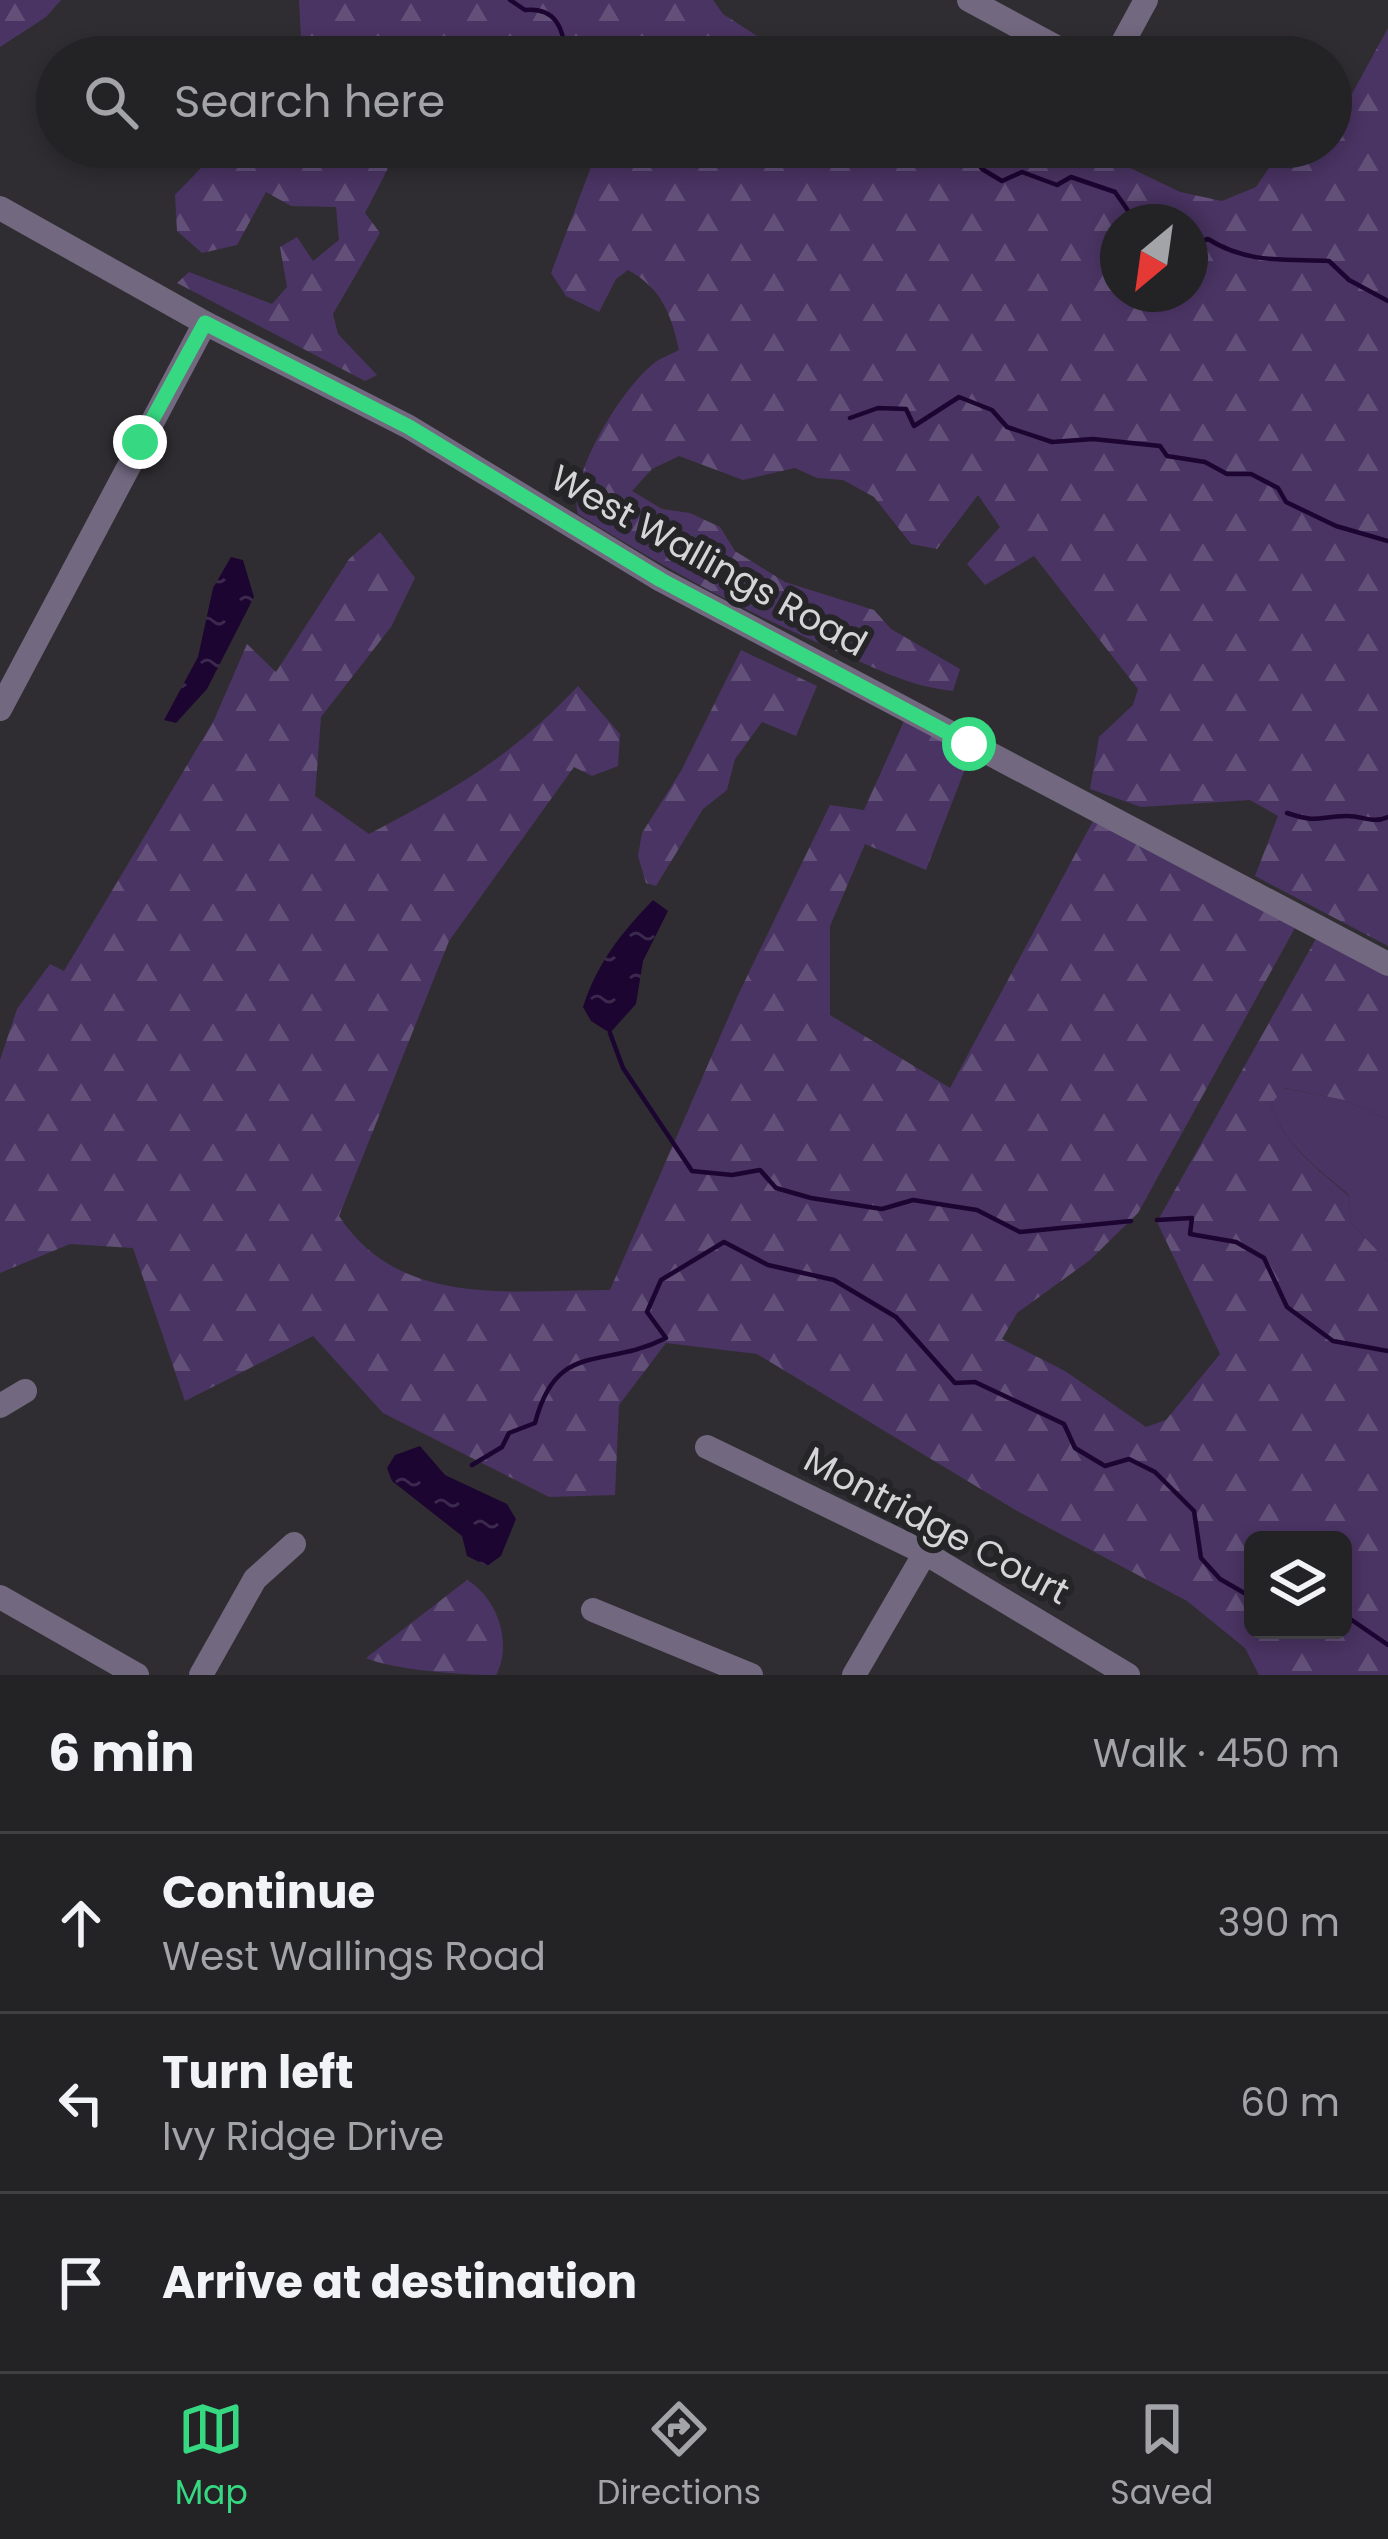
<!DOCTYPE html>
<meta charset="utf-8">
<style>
body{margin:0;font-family:Poppins,sans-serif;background:#2b2a2d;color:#f1f3f6}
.controls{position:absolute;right:36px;bottom:36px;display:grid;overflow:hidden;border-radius:18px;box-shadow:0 6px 18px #0003}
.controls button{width:108px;height:108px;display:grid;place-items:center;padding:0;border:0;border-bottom:3px solid #403f42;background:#232225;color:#f1f3f6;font:60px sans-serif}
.compass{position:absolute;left:1100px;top:204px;width:108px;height:108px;border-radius:50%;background:#232225;box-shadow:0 6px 18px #0003;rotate:209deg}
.stop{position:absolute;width:36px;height:36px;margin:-27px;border:9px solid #36d881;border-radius:50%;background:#fff}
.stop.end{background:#36d881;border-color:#fff;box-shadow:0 3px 12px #0008}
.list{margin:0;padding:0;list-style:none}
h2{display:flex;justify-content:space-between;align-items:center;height:156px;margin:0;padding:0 48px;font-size:51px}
h2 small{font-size:39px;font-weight:400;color:#a3a4a7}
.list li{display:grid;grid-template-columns:78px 1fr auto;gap:36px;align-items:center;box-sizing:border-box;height:180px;padding:0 48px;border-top:3px solid #403f42}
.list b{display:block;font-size:45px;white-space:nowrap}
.list p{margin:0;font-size:39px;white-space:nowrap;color:#a3a4a7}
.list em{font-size:39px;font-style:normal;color:#a3a4a7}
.icon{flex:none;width:66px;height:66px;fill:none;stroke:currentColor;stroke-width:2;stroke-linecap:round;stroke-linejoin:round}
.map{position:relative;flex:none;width:1388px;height:1675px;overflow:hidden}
.search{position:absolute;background:#232225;box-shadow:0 6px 18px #0003;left:36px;right:36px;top:36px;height:132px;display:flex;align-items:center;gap:30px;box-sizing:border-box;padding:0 42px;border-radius:66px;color:#a3a4a7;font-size:45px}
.sheet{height:696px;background:#232225}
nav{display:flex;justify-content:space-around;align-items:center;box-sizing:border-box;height:168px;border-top:3px solid #403f42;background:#232225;font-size:33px;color:#a3a4a7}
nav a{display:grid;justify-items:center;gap:6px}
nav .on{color:#36d881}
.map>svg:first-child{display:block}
.grass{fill:#4a3463}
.forest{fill:url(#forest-firs);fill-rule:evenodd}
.water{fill:url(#water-ripples)}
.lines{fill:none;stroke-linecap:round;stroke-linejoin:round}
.stream{stroke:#1c0531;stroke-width:4.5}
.minor{stroke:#72687f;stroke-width:24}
.route{stroke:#36d881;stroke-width:15}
.labels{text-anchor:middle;stroke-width:12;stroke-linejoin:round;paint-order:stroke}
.street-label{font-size:36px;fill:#d5d4d6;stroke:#252427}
</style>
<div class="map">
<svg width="1388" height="1675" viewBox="0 0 1388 1675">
<defs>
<pattern id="forest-firs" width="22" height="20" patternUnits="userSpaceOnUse" patternTransform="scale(3)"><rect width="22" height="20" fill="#4a3463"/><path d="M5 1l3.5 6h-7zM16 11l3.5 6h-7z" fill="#635079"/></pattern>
<pattern id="water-ripples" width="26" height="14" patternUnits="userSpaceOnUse" patternTransform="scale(3)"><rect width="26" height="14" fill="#1c0531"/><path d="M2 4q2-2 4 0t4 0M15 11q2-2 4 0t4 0" fill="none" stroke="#3c294e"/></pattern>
</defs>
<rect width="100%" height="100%" fill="#2f2d31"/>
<path class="grass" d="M1284,1088L1344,1100L1388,1119V1262L1351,1223L1349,1195C1318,1168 1283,1145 1271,1104Z"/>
<g class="forest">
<path d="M0,0H61L46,17L0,47Z"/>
<path d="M299,0H713L723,14L771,45L800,57H302Z"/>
<path d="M1388,28V946L1255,876L1278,816L1250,800L1141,807L1090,789L1099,737L1133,705L1138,689L1034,556L985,585L967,564L1000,527L978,495L937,549L911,544L874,497L843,480L817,478L795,468L743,480L679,456L652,469L632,491L662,509L690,513L720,527L735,551L785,582L874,610L891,629L960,669L953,691C904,686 868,664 823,645C737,608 658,564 578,514C566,477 628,376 662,358C668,355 674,353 679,350C671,313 661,288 628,270L616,279L599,312L566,296L551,273L597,151L593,147H1087L1180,192L1222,201L1256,187L1283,147H1331V132ZM1118,222H1190V294H1118Z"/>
<path d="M221,147H399L365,213L380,233L333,314L338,334L377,375L365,381L177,283L189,272L272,304L287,287L280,247L297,237L313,261L339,240L336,207L291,206L266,192L237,245L202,253L177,231L175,195Z"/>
<path d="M380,532L415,578L391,627L321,717L315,796L369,834C455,789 510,758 578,686L620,734L618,766L592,776L574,767L449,941L339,1216C400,1309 512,1290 610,1290L739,993L830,805L864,810L904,721L970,756L926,870L865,844L830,926V1015L950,1088L1093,821L1296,926L1138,1213L1090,1260L1017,1313L1002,1339L1065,1371L1146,1427L1166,1420L1220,1354L1157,1222L1317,937L1388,974V1119L1344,1100L1285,1088L1271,1104C1283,1145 1318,1169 1349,1196L1351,1223L1388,1262V1675H1259L1245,1648L1187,1601L1019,1512L757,1354L666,1343L619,1405L615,1495L549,1497L383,1413L313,1336L185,1401L133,1248L70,1244L0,1273V1060L17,1009L50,964L64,971L214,720L247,644L276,672L349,559ZM1253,1540H1343V1630H1253Z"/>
<path d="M741,650L817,686L796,736L762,722L735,759L727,790L703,809L656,886L646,883L638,856L642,833L681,771Z"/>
<path d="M467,1580C497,1597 513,1644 496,1675C462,1675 394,1670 366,1658Z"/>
</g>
<g class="water">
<path d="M231,557L243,560L254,597L207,689L176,723L164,720L198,657L213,588Z"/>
<path d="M653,900L668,911L643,961L636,1004L610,1033L591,1021L583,1007C597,963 622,932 653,900Z"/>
<path d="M420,1446L445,1475L507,1504L516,1519L501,1556L487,1566L467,1556L462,1536L392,1481L387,1468L395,1455Z"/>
</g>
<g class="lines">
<g class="stream">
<path d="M510,0L525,10C555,7 563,27 566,54L571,57"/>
<path d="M809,147L824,164L859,158L893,165L898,147"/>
<path d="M967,147L982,169L1002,181L1022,172L1057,185L1071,177L1115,192L1136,222"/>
<path d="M1190,245L1208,239C1248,264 1284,259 1329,261L1349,280L1388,301"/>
<path d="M850,418L878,408L906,409L914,426L959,397L992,410L1007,427L1052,442L1093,439L1160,446L1167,456L1205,462L1227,474H1251L1278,488L1286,502L1336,526L1388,541"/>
<path d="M1287,813C1320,824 1318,816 1347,816C1364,816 1372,824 1388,817"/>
<path d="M610,1033L623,1068L692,1171L732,1175L760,1170L776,1188L811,1198L882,1209L913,1200L977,1210L1020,1232L1131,1221"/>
<path d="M1157,1220L1192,1218L1190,1234L1236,1242L1264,1258L1287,1307L1333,1341L1388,1351"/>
<path d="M472,1465L502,1447L509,1433L535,1423C557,1339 603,1370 666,1338L647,1312L661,1280L724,1242L768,1265L834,1280L896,1317L955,1383L975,1382L1064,1424L1075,1448L1105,1466L1129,1459L1155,1472L1194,1511L1201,1558L1220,1579L1253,1598"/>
<path d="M1343,1614L1388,1645"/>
</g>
<g class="minor">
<path d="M969,0L1062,50L1089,57"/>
<path d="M1115,57L1146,0"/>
<path d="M0,208L205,323L409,427L661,580L1388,964"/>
<path d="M0,709L205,323"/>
<path d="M0,1406L25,1391"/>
<path d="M707,1447L925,1553L1128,1675"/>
<path d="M0,1597L137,1675"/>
<path d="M593,1610L751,1675"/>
<path d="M201,1675L255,1579L294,1544"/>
<path d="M854,1675L925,1553"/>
</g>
</g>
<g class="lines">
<path class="route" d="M140,442L205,323L409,427L661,580L969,744"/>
</g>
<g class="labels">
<g class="street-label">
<text transform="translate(709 560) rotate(29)" y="13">West Wallings Road</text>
<text transform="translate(937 1525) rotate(28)" y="13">Montridge Court</text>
</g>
</g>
</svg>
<div class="controls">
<button><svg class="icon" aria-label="layers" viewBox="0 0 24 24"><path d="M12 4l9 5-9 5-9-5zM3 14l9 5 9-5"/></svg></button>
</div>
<svg class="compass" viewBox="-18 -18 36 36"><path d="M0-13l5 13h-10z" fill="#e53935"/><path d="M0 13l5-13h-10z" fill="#a3a4a7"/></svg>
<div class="stop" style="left:969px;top:744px"></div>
<div class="stop end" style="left:140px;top:442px"></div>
<div class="search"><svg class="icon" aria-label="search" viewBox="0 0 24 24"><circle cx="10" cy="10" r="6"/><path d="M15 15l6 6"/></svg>Search here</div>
</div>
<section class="sheet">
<h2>6 min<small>Walk · 450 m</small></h2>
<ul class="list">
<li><svg class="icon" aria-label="ahead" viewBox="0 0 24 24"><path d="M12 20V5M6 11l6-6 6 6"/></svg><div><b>Continue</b><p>West Wallings Road</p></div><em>390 m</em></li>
<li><svg class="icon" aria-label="left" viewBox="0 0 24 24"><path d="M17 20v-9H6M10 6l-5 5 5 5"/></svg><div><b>Turn left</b><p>Ivy Ridge Drive</p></div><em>60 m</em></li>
<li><svg class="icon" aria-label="arrive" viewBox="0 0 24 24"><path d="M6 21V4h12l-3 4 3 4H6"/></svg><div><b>Arrive at destination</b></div></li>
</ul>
</section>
<nav>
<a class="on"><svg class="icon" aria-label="map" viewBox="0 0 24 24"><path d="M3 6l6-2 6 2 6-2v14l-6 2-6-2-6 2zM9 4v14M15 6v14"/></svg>Map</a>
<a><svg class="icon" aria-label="directions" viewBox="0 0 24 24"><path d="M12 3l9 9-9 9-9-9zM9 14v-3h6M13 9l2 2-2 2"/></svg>Directions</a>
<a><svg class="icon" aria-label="saved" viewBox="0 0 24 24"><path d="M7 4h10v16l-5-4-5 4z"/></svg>Saved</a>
</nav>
